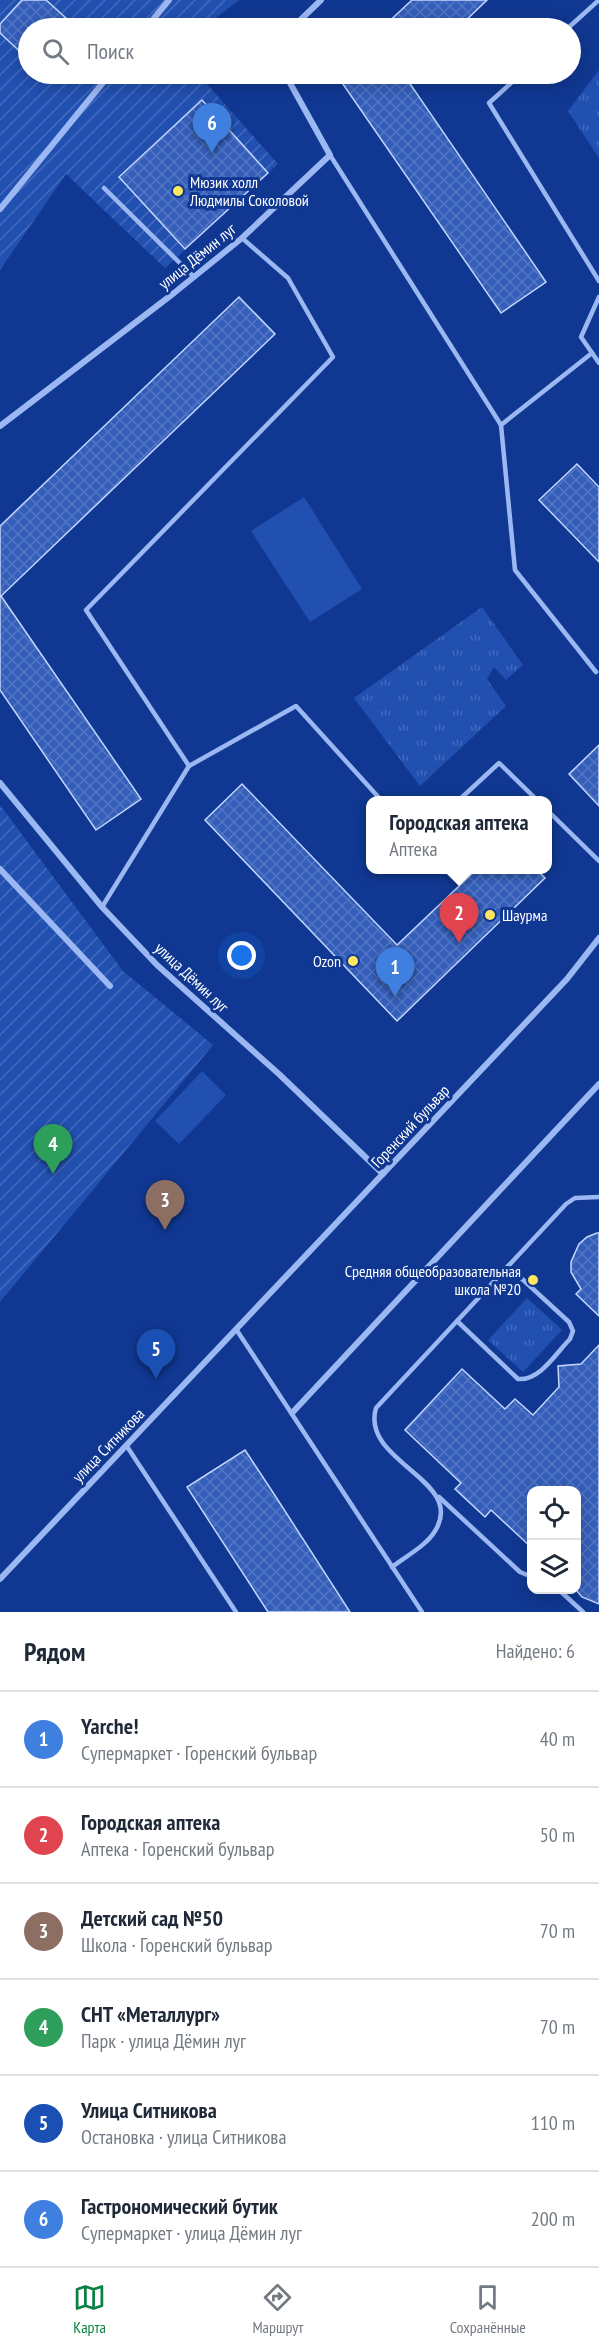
<!DOCTYPE html>
<html lang="ru">
<meta charset="utf-8">
<style>
body{margin:0;font-family:"PT Sans Narrow",sans-serif;background:#f2f2f3;color:#1f2937}
.controls{position:absolute;right:18px;bottom:18px;display:grid;overflow:hidden;border-radius:12px;box-shadow:0 3px 15px #0003}
.controls button{width:54px;height:54px;display:grid;place-items:center;padding:0;border:0;border-bottom:2px solid #e0e1e3;background:#fff;color:#1f2937;font:30px sans-serif}
.you{position:absolute;left:242px;top:956px;width:21px;height:21px;margin:-15px;border:4px solid #fff;border-radius:50%;background:#1a73e8;box-shadow:0 0 0 9px #1a73e833}
.badge{display:grid;place-items:center;width:39px;height:39px;border-radius:50%;background:#0b8043;color:#fff;font-size:20px;font-weight:700}
.pin{position:absolute;translate:-50% -50px;filter:drop-shadow(0 2px 3px #0008)}
.pin::after{content:'';position:absolute;top:32px;width:21px;height:18px;background:inherit;clip-path:polygon(0 0,100% 0,50% 100%)}
.popup{position:absolute;left:366px;top:796px;width:186px;height:78px;box-sizing:border-box;display:grid;place-content:center;border-radius:12px;background:#fff;filter:drop-shadow(0 2px 4px #0005);font-size:20px;white-space:nowrap;color:#747a83}
.popup b{font-size:22px;color:#1f2937}
.popup::after{content:'';position:absolute;left:50%;top:100%;margin-left:-12px;border:12px solid transparent;border-top-color:#fff}
.list{margin:0;padding:0;list-style:none}
h2{display:flex;justify-content:space-between;align-items:center;height:78px;margin:0;padding:0 24px;font-size:26px}
h2 small{font-size:20px;font-weight:400;color:#747a83}
.list li{display:grid;grid-template-columns:39px 1fr auto;gap:18px;align-items:center;box-sizing:border-box;height:96px;padding:0 24px;border-top:2px solid #e0e1e3}
.list b{display:block;font-size:22px;white-space:nowrap}
.list p{margin:0;font-size:20px;white-space:nowrap;color:#747a83}
.list em{font-size:20px;font-style:normal;color:#747a83}
.icon{flex:none;width:33px;height:33px;fill:none;stroke:currentColor;stroke-width:2;stroke-linecap:round;stroke-linejoin:round}
.map{position:relative;flex:none;width:599px;height:1612px;overflow:hidden}
.search{position:absolute;background:#fff;box-shadow:0 3px 15px #0003;left:18px;right:18px;top:18px;height:66px;display:flex;align-items:center;gap:15px;box-sizing:border-box;padding:0 21px;border-radius:33px;color:#747a83;font-size:22px}
.sheet{height:654px;background:#fff}
nav{display:flex;justify-content:space-around;align-items:center;box-sizing:border-box;height:84px;border-top:2px solid #e0e1e3;background:#fff;font-size:16px;color:#747a83}
nav a{display:grid;justify-items:center;gap:3px}
nav .on{color:#0b8043}
.map>svg:first-child{display:block}
.park{fill:url(#park-tufts)}
.garden{fill:url(#garden-furrows)}
.pitch{fill:#2250b1}
.building{fill:url(#building-cross-hatch);stroke:#c3d6fd;stroke-width:1.5}
.lines{fill:none;stroke-linecap:round;stroke-linejoin:round}
.service{stroke:#9cb8f3;stroke-width:4.5}
.minor{stroke:#9cb8f3;stroke-width:6}
.poi-dot{fill:#ffe65e;stroke:#103892;stroke-width:2}
.labels{text-anchor:middle;stroke-width:6;stroke-linejoin:round;paint-order:stroke}
.poi-label{font-size:16px;fill:#fff;stroke:#103892;text-anchor:start}
.street-label{font-size:16px;fill:#fff;stroke:#103892}
</style>
<div class="map">
<svg width="599" height="1612" viewBox="0 0 599 1612">
<defs>
<pattern id="park-tufts" width="24" height="20" patternUnits="userSpaceOnUse" patternTransform="scale(1.5)"><rect width="24" height="20" fill="#2250b1"/><path d="M3 7l-1-3M5 7V3M7 7l1-3M15 17l-1-3M17 17v-4M19 17l1-3" fill="none" stroke="#436abd"/></pattern>
<pattern id="garden-furrows" width="10" height="10" patternUnits="userSpaceOnUse" patternTransform="scale(1.5)"><rect width="10" height="10" fill="#2250b1"/><path d="M-1 1l2-2M0 10L10 0M9 11l2-2" fill="none" stroke="#436abd"/></pattern>
<pattern id="building-cross-hatch" width="8" height="8" patternUnits="userSpaceOnUse" patternTransform="scale(1.5)"><rect width="8" height="8" fill="#345eb9"/><path d="M0 0l8 8M0 8l8-8" fill="none" stroke="#5276c4"/></pattern>
</defs>
<rect width="100%" height="100%" fill="#103892"/>
<g class="park">
<path d="M599,70V158L568,111Z"/>
<path d="M482,607L523,665L506,680L494,667L487,679L506,706L420,786L354,698Z"/>
<path d="M527,1298L562,1330L523,1372L488,1340Z"/>
</g>
<g class="garden">
<path d="M0,0H239L203,28H28V74H198L278,164L165,268L66,174L0,270Z"/>
<path d="M0,805L123,971L213,1045L0,1302Z"/>
</g>
<g class="pitch">
<path d="M304,497L362,589L310,622L251,531Z"/>
<path d="M202,1071L226,1095L179,1144L155,1121Z"/>
</g>
<g class="building">
<path d="M22,0H46L77,28H28V59L0,33V24Z"/>
<path d="M412,0H487L458,28H382Z"/>
<path d="M336,74H411L406,78L546,282L501,313Z"/>
<path d="M202,100L268,173L185,249L119,177Z"/>
<path d="M239,297L275,334L1,596L141,799L96,830L0,690V526Z"/>
<path d="M577,464L599,487V562L539,500Z"/>
<path d="M599,745V806L569,774Z"/>
<path d="M242,784L397,945L476,870H537L545,878L397,1021L205,820Z"/>
<path d="M597,1233H599V1316L576,1294L581,1289L571,1272V1262L579,1244L587,1237Z"/>
<path d="M599,1345V1604L582,1597L576,1590V1490H532V1548L491,1510L485,1517L455,1489L461,1483L405,1430L462,1369L505,1409L515,1399L533,1415L559,1387L558,1366L581,1364Z"/>
<path d="M245,1450L274,1494L350,1612H268L187,1487Z"/>
</g>
<g class="lines">
<g class="service">
<path d="M568,28L599,0"/>
<path d="M521,74L489,103L599,281"/>
<path d="M330,155L501,425L515,570L596,672"/>
<path d="M104,188L194,277"/>
<path d="M599,297L581,337L599,363"/>
<path d="M501,425L592,353"/>
<path d="M189,766L86,610L333,357L288,278L242,238"/>
<path d="M459,800L499,763L537,800"/>
<path d="M548,811L599,861"/>
<path d="M102,907L189,766L296,706L381,800"/>
<path d="M457,1321L518,1379C540,1381 556,1353 570,1339L573,1331L569,1322L508,1266"/>
<path d="M236,1329L422,1612"/>
<path d="M126,1445L236,1612"/>
<path d="M439,1497L520,1572L532,1577"/>
<path d="M392,1567C406,1556 426,1546 435,1531C467,1480 360,1462 376,1408L566,1204L575,1198L599,1197"/>
<path d="M559,1590L583,1612"/>
</g>
<g class="minor">
<path d="M146,28L169,0"/>
<path d="M292,28L321,0"/>
<path d="M0,209L110,74"/>
<path d="M0,426L174,293L242,238L330,155L285,74"/>
<path d="M0,783L102,907L157,965L280,1075L383,1174"/>
<path d="M0,869L110,986"/>
<path d="M292,1413L599,1084"/>
<path d="M0,1579L567,979L599,938"/>
</g>
</g>
<g class="poi-dot">
<circle cx="178" cy="191" r="6"/>
<circle cx="490" cy="915" r="6"/>
<circle cx="353" cy="961" r="6"/>
<circle cx="533" cy="1280" r="6"/>
</g>
<g class="labels">
<g class="poi-label">
<text x="190" y="188">Мюзик холл<tspan x="190" dy="18">Людмилы Соколовой</tspan></text>
<text x="502" y="921">Шаурма</text>
<text x="341" y="967" text-anchor="end">Ozon</text>
<text x="521" y="1277" text-anchor="end">Средняя общеобразовательная<tspan x="521" dy="18">школа №20</tspan></text>
</g>
<g class="street-label">
<text transform="translate(197 256) rotate(-39)" y="6">улица Дёмин луг</text>
<text transform="translate(192 977) rotate(43)" y="6">улица Дёмин луг</text>
<text transform="translate(410 1126) rotate(-47)" y="6">Горенский бульвар</text>
<text transform="translate(108 1445) rotate(-46)" y="6">улица Ситникова</text>
</g>
</g>
</svg>
<div class="controls">
<button><svg class="icon" aria-label="locate" viewBox="0 0 24 24"><circle cx="12" cy="12" r="6"/><path d="M12 2v4M12 18v4M2 12h4M18 12h4"/></svg></button>
<button><svg class="icon" aria-label="layers" viewBox="0 0 24 24"><path d="M12 4l9 5-9 5-9-5zM3 14l9 5 9-5"/></svg></button>
</div>
<div class="you"></div>
<div class="pin badge" style="left:395px;top:997px;background:#3f7fe0">1</div>
<div class="pin badge" style="left:459px;top:943px;background:#e0444e">2</div>
<div class="popup"><b>Городская аптека</b>Аптека</div>
<div class="pin badge" style="left:165px;top:1230px;background:#8d6e63">3</div>
<div class="pin badge" style="left:53px;top:1174px;background:#2e9e5b">4</div>
<div class="pin badge" style="left:156px;top:1379px;background:#1a4fb4">5</div>
<div class="pin badge" style="left:212px;top:153px;background:#3f7fe0">6</div>
<div class="search"><svg class="icon" aria-label="search" viewBox="0 0 24 24"><circle cx="10" cy="10" r="6"/><path d="M15 15l6 6"/></svg>Поиск</div>
</div>
<section class="sheet">
<h2>Рядом<small>Найдено: 6</small></h2>
<ul class="list">
<li><span class="badge" style="background:#3f7fe0">1</span><div><b>Yarche!</b><p>Супермаркет · Горенский бульвар</p></div><em>40 m</em></li>
<li><span class="badge" style="background:#e0444e">2</span><div><b>Городская аптека</b><p>Аптека · Горенский бульвар</p></div><em>50 m</em></li>
<li><span class="badge" style="background:#8d6e63">3</span><div><b>Детский сад №50</b><p>Школа · Горенский бульвар</p></div><em>70 m</em></li>
<li><span class="badge" style="background:#2e9e5b">4</span><div><b>СНТ «Металлург»</b><p>Парк · улица Дёмин луг</p></div><em>70 m</em></li>
<li><span class="badge" style="background:#1a4fb4">5</span><div><b>Улица Ситникова</b><p>Остановка · улица Ситникова</p></div><em>110 m</em></li>
<li><span class="badge" style="background:#3f7fe0">6</span><div><b>Гастрономический бутик</b><p>Супермаркет · улица Дёмин луг</p></div><em>200 m</em></li>
</ul>
</section>
<nav>
<a class="on"><svg class="icon" aria-label="map" viewBox="0 0 24 24"><path d="M3 6l6-2 6 2 6-2v14l-6 2-6-2-6 2zM9 4v14M15 6v14"/></svg>Карта</a>
<a><svg class="icon" aria-label="directions" viewBox="0 0 24 24"><path d="M12 3l9 9-9 9-9-9zM9 14v-3h6M13 9l2 2-2 2"/></svg>Маршрут</a>
<a><svg class="icon" aria-label="saved" viewBox="0 0 24 24"><path d="M7 4h10v16l-5-4-5 4z"/></svg>Сохранённые</a>
</nav>
